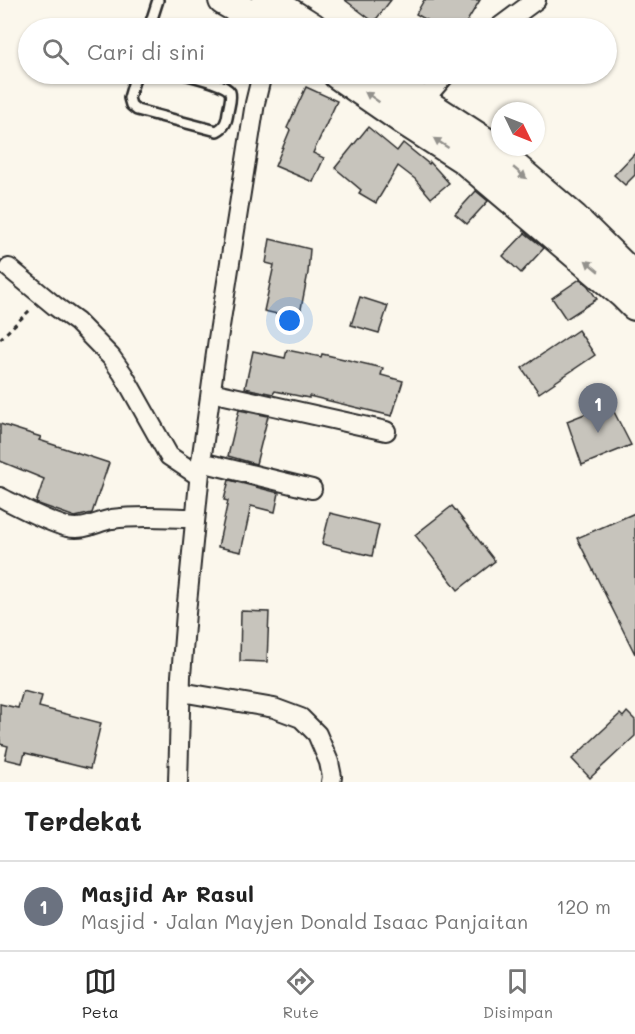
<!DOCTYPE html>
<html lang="id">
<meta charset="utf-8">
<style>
body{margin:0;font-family:Mali,sans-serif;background:#f6f6f6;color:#222}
.compass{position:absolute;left:491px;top:102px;width:54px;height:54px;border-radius:50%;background:#fff;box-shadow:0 2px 4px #0004;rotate:133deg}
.you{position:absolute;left:290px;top:321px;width:21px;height:21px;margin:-15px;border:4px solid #fff;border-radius:50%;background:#1a73e8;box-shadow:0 0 0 9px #1a73e833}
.badge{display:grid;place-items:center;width:39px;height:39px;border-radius:50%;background:#2b2b2b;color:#fff;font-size:20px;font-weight:700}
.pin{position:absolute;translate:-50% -50px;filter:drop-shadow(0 2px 3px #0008)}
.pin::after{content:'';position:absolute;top:32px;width:21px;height:18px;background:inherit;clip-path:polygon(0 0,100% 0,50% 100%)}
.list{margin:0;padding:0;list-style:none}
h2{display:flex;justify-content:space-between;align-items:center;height:78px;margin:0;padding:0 24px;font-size:26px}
h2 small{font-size:20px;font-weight:400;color:#767676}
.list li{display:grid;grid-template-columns:39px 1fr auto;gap:18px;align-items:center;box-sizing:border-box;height:90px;padding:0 24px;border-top:2px solid #e0e0e0}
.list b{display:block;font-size:22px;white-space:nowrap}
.list p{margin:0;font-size:20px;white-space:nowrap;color:#767676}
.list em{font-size:20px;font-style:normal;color:#767676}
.icon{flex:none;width:33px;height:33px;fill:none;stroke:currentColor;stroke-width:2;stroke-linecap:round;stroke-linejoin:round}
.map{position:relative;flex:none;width:635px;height:782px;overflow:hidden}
.search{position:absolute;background:#fff;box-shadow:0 2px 4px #0004;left:18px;right:18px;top:18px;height:66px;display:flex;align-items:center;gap:15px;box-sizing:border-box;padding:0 21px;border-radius:33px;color:#767676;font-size:22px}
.sheet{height:168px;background:#fff}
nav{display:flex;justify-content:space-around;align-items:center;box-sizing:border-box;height:84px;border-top:2px solid #e0e0e0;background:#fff;font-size:16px;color:#767676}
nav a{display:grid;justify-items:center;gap:3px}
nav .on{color:#2b2b2b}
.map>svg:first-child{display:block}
.building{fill:#c7c4bc;stroke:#2b2b2b;stroke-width:1.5}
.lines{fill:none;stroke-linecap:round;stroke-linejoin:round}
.service-casing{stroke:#2b2b2b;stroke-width:14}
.minor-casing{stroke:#2b2b2b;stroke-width:22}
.trunk-casing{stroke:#2b2b2b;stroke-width:34}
.path{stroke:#2b2b2b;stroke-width:3;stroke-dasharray:4.5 4.5;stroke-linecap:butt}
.service{stroke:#fbf7ec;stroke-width:9}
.minor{stroke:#fbf7ec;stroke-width:18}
.trunk{stroke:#fbf7ec;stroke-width:30}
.oneway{fill:#93918c}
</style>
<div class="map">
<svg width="635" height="782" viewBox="0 0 635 782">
<rect width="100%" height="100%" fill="#fbf7ec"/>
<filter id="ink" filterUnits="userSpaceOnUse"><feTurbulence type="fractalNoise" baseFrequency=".0167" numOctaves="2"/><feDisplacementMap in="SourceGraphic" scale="12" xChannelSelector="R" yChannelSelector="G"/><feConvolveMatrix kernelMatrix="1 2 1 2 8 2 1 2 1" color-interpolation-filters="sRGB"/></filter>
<g filter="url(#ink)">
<g class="building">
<path d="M345,0H391L374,22Z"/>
<path d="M424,0H480L463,28H441L416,14Z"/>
<path d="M306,87L337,101L313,153L324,158L313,182L275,166L290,130L287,128Z"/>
<path d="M368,127L397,151L403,143L429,164L430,162L449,183L431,198L415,179L398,166L376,203L359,193L361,190L335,168Z"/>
<path d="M635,153V175L625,185L614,175Z"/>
<path d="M476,191L488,201L467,224L455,214Z"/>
<path d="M525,233L544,248L521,273L503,256Z"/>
<path d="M270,239L310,249L308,273L299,319L264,311L274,265L266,263Z"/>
<path d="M580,279L588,286L597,299L566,319L552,298Z"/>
<path d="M360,297L388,306L379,333L351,325Z"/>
<path d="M578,330L595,355L539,393L522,368Z"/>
<path d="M287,350L321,357L322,354L383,368L381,375L403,381L392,416L309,396V398L275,391L273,394L245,388L253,351L285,358Z"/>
<path d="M610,404L631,445L582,465L567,421Z"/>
<path d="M239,410L268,416L256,464L228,456Z"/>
<path d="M0,424L41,437L39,440L109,463L92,513L75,517L36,503L44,479L0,461Z"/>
<path d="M229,480L279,493L275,512L251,506L241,552L218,547L228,501L224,500Z"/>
<path d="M452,506L495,561L458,590L415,535Z"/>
<path d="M330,513L379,525L372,556L322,544Z"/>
<path d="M635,513V654L577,538Z"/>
<path d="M241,611L269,612L267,662L240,661Z"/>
<path d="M23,691L42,696L39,707L101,723L90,769L25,753L22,763L5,759L8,746L0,744V704L18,708Z"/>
<path d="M627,712L635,720V736L590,778L572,759L620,714L623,717Z"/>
</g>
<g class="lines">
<g class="service-casing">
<g id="service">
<path d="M149,28L158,0"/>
<path d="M136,74L129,98L131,105L137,110L217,131C225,127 227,121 228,112C229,106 232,97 230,92C226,84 194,77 184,74"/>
</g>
</g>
<g class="minor-casing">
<g id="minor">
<path d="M498,28L536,0"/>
<path d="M422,102L446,74"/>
<path d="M9,268L55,306L77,322L111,357L123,374L169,456L199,476"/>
<path d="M211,392L386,431"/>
<path d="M201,462L312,489"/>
<path d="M0,497C20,507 45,521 67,527C85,531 96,522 112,519C139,515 167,518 195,518"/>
<path d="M181,692L274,708L301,718L317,734L329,762L332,777L331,782"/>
<path d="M178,782L181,676L186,613L201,462L218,339L255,103L262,74"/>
</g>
</g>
<g class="trunk-casing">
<g id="trunk">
<path d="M224,0L273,28"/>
<path d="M268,0L312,28"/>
<path d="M338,74L406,121L465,159L623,293L635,305"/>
<path d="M379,74L484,142L574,219L635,279"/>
</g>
</g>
<path class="path" d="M0,339L30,310"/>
<use href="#service" class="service"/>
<use href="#minor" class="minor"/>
<use href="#trunk" class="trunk"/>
</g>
<defs><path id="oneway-solid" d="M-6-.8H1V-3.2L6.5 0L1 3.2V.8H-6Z" transform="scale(1.5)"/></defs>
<g class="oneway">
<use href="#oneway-solid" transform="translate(372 97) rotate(-145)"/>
<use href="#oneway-solid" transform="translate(441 143) rotate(-147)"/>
<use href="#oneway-solid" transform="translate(520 173) rotate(40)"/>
<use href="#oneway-solid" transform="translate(592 266) rotate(-140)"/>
</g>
</g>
</svg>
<svg class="compass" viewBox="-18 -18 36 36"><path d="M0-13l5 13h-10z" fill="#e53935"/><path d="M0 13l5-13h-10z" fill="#767676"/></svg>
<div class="you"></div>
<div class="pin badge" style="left:598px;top:433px;background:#6b7280">1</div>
<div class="search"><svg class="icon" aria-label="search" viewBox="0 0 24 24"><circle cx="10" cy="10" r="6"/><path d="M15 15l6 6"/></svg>Cari di sini</div>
</div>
<section class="sheet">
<h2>Terdekat<small></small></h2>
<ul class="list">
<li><span class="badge" style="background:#6b7280">1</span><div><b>Masjid Ar Rasul</b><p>Masjid · Jalan Mayjen Donald Isaac Panjaitan</p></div><em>120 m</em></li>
</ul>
</section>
<nav>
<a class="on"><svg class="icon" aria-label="map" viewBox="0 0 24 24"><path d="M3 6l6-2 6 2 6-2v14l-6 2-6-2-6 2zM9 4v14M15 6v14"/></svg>Peta</a>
<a><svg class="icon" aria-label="directions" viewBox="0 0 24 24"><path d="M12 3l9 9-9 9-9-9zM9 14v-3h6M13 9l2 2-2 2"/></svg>Rute</a>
<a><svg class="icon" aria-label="saved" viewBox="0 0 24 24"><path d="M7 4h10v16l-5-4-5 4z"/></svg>Disimpan</a>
</nav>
